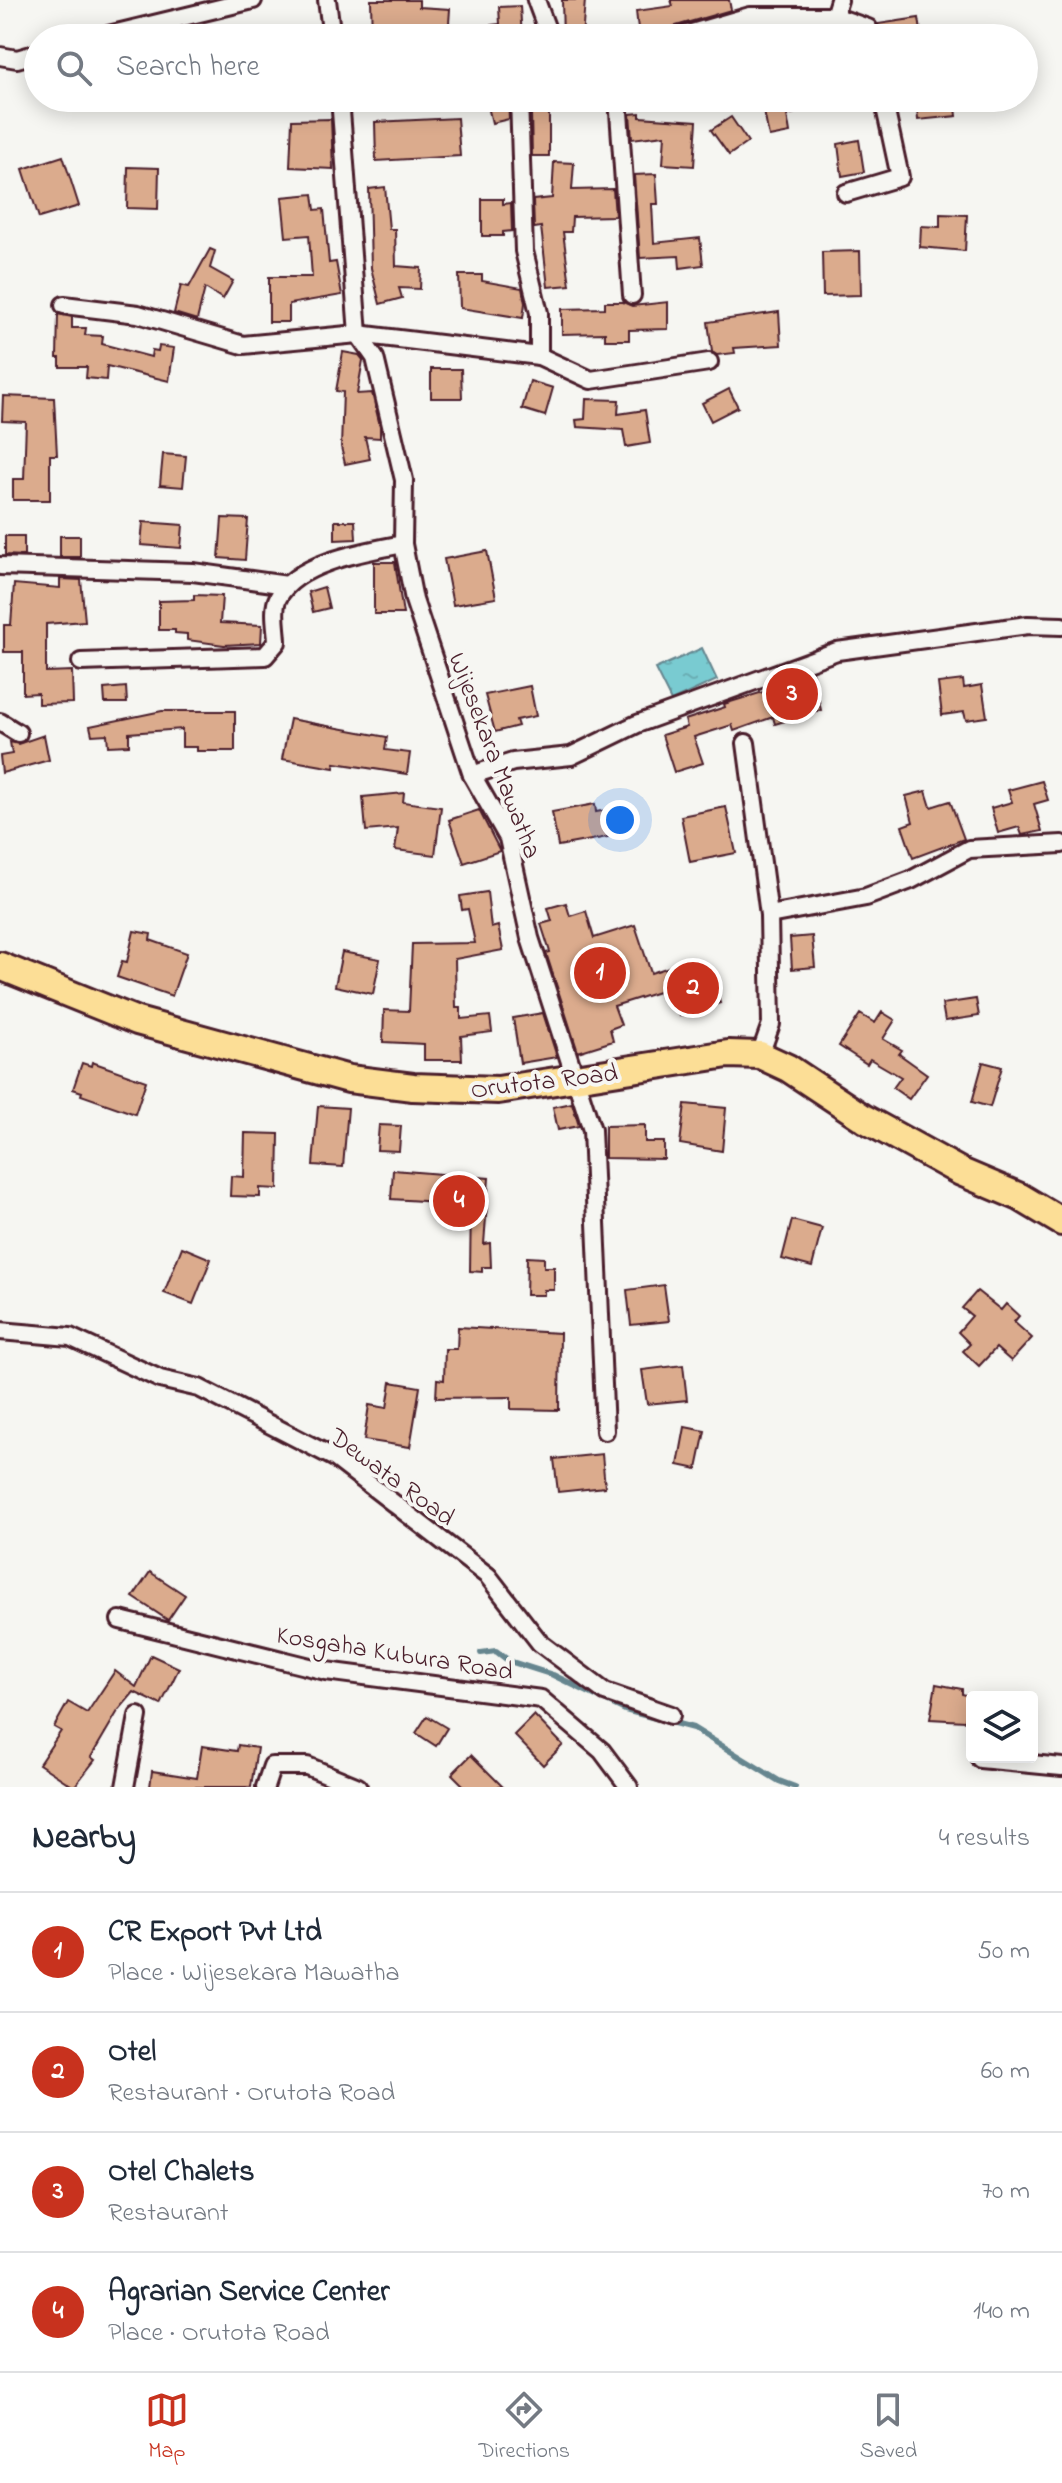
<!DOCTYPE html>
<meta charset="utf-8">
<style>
body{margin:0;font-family:"Indie Flower",sans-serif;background:#f2f2f3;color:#1f2937}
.controls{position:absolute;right:24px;bottom:24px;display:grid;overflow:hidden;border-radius:8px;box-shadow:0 4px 20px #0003}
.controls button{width:72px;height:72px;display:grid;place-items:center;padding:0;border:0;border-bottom:2px solid #e0e1e3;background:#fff;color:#1f2937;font:40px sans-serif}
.you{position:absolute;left:620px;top:820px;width:28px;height:28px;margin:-20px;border:6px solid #fff;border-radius:50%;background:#1a73e8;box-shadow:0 0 0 12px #1a73e833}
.badge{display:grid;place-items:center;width:52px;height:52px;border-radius:50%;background:#c8321e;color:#fff;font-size:26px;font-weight:700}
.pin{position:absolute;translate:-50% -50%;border:4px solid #fff;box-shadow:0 2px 8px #0006}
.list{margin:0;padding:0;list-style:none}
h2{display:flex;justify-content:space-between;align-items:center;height:104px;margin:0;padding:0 32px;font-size:34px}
h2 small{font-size:26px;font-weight:400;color:#747a83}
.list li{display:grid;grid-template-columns:52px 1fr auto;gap:24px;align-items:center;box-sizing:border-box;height:120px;padding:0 32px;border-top:2px solid #e0e1e3}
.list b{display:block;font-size:30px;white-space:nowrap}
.list p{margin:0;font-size:26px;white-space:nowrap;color:#747a83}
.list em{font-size:26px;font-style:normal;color:#747a83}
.icon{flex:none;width:44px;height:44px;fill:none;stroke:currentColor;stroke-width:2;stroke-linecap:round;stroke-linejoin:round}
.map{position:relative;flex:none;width:1062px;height:1787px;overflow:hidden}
.search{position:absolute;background:#fff;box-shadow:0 4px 20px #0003;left:24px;right:24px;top:24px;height:88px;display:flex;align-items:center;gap:20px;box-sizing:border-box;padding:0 28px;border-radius:44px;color:#747a83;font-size:30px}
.sheet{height:584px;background:#fff}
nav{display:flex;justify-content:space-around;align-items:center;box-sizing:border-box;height:112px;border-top:2px solid #e0e1e3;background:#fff;font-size:22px;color:#747a83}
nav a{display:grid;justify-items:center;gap:4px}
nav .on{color:#c8321e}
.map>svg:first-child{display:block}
.water{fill:url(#water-ripples);stroke:#66868f;stroke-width:2}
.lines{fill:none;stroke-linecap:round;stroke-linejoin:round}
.stream{stroke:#66868f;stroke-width:6}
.building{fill:#dbab8d;stroke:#4a1f2b;stroke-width:2}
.minor-casing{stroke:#4a1f2b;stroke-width:22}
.primary-casing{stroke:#4a1f2b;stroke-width:32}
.minor{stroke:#f6f6f2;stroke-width:16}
.primary{stroke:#fcde96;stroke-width:26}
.labels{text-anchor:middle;stroke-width:8;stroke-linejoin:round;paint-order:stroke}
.street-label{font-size:26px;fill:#4a1f2b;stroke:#f6f6f2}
</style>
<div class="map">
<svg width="1062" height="1787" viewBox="0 0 1062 1787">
<defs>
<pattern id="water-ripples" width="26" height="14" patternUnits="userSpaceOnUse" patternTransform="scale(2)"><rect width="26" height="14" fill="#79cbd1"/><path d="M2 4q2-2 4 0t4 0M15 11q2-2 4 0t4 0" fill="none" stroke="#6aaeb4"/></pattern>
</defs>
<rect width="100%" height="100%" fill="#f6f6f2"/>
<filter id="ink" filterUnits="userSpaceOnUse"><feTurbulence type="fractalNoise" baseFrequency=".0125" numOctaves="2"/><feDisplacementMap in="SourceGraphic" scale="16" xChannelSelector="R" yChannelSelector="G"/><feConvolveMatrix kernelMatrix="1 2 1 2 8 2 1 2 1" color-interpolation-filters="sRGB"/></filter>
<g filter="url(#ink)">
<path class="water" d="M702,648L717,680L671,701L655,669Z"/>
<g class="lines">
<path class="stream" d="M481,1653L496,1651L509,1661L553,1675L625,1710L693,1728L779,1781L795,1787"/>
</g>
<g class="building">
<path d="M371,0H419V7L450,9L448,38H372Z"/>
<path d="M562,0H585L582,38H563Z"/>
<path d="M671,0H729L731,10L672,27L664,38H647L646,28L638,29L636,11L673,6Z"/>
<path d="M520,6L522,38H467V28L500,24L499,7Z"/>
<path d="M919,18L922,38H881L878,24Z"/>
<path d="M486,98H508L509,119L492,123Z"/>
<path d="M780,98H830V104L787,115L790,133L769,137L762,101Z"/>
<path d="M916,98H955L957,116L918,120Z"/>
<path d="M531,113H549V156H532Z"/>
<path d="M640,113V117L697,121L694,166L663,164L665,135L632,139L630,114Z"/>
<path d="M731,117L748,142L729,155L711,130Z"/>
<path d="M457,118L460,156L376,161L375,122Z"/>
<path d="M331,119L333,169L290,167L292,120Z"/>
<path d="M859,140L864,172L842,176L838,144Z"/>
<path d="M63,156L79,206L39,218L23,169Z"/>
<path d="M554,162L574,163L572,190L613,189L615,216L572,217L571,232H563L570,285L548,287L541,227L534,228L533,200L552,198Z"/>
<path d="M128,167L159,168L158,209L127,208Z"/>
<path d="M656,174L658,204H652L654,243L700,238L703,265L680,268L679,256L640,258L634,175Z"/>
<path d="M385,187L389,229H395L396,266L421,268L420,289L399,288L402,298L380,304L371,268L369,189Z"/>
<path d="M313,194L315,210L324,209L329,263L336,262L342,295L289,304V322H269V277H312L309,235L286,237L282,197Z"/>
<path d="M482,199H503V204L511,203L512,231L503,232V236H482Z"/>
<path d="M940,214L967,215L965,251L920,247L921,226L940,227Z"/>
<path d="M210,249L215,251L210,268L233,281L223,299L205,288L197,320L174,313L181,285L189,287Z"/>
<path d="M860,251L861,295L823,296L822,252Z"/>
<path d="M459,275H482V281L522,288L525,303L523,318L460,308Z"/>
<path d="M605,302H623L632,306L668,302V329L629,330V340H605V333L562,334V309L605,308Z"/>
<path d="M779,312L781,345L734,348L735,353L717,355L712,352L708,322Z"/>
<path d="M58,314L72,317V328H86L85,335L103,336L102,344L151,357L152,350L158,351L159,346L174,348L169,381L107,366L106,380L86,378L87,367H60V358H57Z"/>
<path d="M343,352L359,355L363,360L357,394L372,393L380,426V438L365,437L370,459L345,464L341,447L343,392L336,391Z"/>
<path d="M431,369H461L462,398H431Z"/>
<path d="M530,381L553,388L545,416L522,409Z"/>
<path d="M729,389L738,407L711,421L702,403Z"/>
<path d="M3,396L54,398L57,455H50V500H13V479H24L26,422L2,421Z"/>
<path d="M586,399L619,400L618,414L645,410L650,443L626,447L623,430L577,427L576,420L585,419Z"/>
<path d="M163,454L186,456L183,487L160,485Z"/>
<path d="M222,518L248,519L245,560L219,558Z"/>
<path d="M335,521H355L356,539L335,540Z"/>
<path d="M143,522L183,525L181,548L141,545Z"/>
<path d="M5,536H24V556L5,555Z"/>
<rect x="60" y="536" width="20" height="21"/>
<path d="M487,551L496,598L453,605L444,559Z"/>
<path d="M374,562H395L403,614H374Z"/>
<path d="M60,579L81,580L85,621L46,624V672L72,671L73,703L38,704V693L23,694V652H4V625H11L14,584L60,588Z"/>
<path d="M324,587L329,608L313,612L308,592Z"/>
<path d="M194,595L222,596L220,623L262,625L261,643L224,645L187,640V634L175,633V630H159V601L194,600Z"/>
<path d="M812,672L821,710L775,724L773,717L734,731L732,725L694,737L703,763L674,772L662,735L687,727L685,720L725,707L724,704L789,684L788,680Z"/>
<path d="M963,680L964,688L982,685L987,717L966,720L964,712L942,715L938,683Z"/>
<path d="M530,686L536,716L516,720L518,726L495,732L485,695Z"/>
<path d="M126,687L127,703H105L104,689Z"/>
<path d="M162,711H235V751H197V747H182V729L129,733V745L108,746L107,734L92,735L90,726Z"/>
<path d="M290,719L387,737L385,750L410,753L407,774L335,763L334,768L282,759Z"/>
<path d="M44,735L49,760L2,773L0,756L12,754L10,742L18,744Z"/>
<path d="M1042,781L1048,800L1034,804L1042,831L1022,835L1019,827L998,833L991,808L1012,802L1008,790Z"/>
<path d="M926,791L931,807L950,801L964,839L913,858L902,826L913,822L906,796Z"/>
<path d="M404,793L403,802L441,807L435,855L395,850L398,828L366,831L363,797Z"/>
<path d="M595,804L596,812L612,809L615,828L607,830L608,837L558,846L552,812Z"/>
<path d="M726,807L736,853L690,862L681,816Z"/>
<path d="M479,810L500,851L464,863L449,820Z"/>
<path d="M487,892L491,928L498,926L503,950L455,959L456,1008H461V1019L490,1016L492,1032L461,1036L462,1060H424V1044L383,1042L384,1010L409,1011L412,944L475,943L468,909L462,910L460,896Z"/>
<path d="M566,903L570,916L586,911L594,938L635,925L651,973L693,959L697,973L709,969L720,1003L680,1016L671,988L614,1006L621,1025L610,1029L613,1041L578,1052L546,953L550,952L541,924L552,921L548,908Z"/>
<path d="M134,931L151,934L150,940L187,953L172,996L117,977L122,961L127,962Z"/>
<path d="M812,936L815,967L792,969L790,938Z"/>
<path d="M342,952L380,959L373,994L335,986Z"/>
<path d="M976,999L979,1016L945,1021L942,1004Z"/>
<path d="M882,1012L895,1020L883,1039L902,1050L899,1054L927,1074L909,1099L893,1088L901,1077L870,1059L867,1064L839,1046L860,1014L875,1023Z"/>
<path d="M543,1013L557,1057L520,1063L513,1018Z"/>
<path d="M92,1062L146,1081L135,1114L81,1095L82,1092L73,1089L82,1063L91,1066Z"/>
<path d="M983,1062L1002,1067L990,1107L972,1102Z"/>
<path d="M572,1103L579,1126L558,1130L553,1107Z"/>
<path d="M685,1104L726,1108L722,1151L680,1144Z"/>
<path d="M318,1106L348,1108L343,1167L313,1165Z"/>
<path d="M379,1125L401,1126L399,1151L377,1150Z"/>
<path d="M645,1125V1142H664V1159L605,1158V1126Z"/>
<path d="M245,1133L279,1134L278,1189L260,1188V1197L230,1196L231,1176L244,1177Z"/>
<path d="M393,1170L489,1178L484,1244L490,1243L491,1267H482V1272L470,1271L471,1204L391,1199Z"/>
<path d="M792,1220L822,1228L812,1267L782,1259Z"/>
<path d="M182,1247L211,1259L193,1304L164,1293Z"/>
<path d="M527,1257L544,1258V1267H554V1290H544V1295H526Z"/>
<path d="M664,1285L669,1321L631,1325L627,1290Z"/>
<path d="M977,1291L1001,1310L1006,1304L1019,1316L1014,1322L1032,1338L1011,1361L996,1348L979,1366L963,1351L970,1344L958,1332L972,1316L962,1308Z"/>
<path d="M458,1327L560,1333L559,1410L511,1409V1397L436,1398L437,1379L444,1380L445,1349H457Z"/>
<path d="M683,1365L687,1400L647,1404L642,1370Z"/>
<path d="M391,1382L420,1387L410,1447L364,1440L369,1405L387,1408Z"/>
<path d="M685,1427L705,1431L697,1469L678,1465Z"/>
<path d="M602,1454L605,1487L558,1492L554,1459Z"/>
<path d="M150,1572L185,1595L168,1620L133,1597Z"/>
<path d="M151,1655L179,1668L161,1705L134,1692L118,1711L91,1757L95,1760L74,1787L39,1764L61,1731L54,1727L68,1702L87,1713L115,1671L136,1687Z"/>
<path d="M936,1684L962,1689V1694L970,1696L965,1721L930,1719Z"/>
<path d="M534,1715L563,1745L543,1765L514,1735Z"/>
<path d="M427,1716L447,1728L436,1746L416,1733Z"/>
<path d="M238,1745L257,1748L251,1787H150L152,1771L197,1778L202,1746L237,1751Z"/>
<path d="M471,1755L503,1787H465L452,1774Z"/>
</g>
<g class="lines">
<g class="minor-casing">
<g id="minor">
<path d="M327,0L332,38"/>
<path d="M536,0L550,38"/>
<path d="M834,16L839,0"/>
<path d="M96,38L253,0"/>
<path d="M675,38L750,16H834L868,28L870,38"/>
<path d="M0,56L17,59L38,53"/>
<path d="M340,98L358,334L375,358L404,480L403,544L414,600L472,775L508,838L530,938L592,1130L605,1431"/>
<path d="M519,98L524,251L539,313V356"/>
<path d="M618,98L632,295"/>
<path d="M846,193L900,177L883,98"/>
<path d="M64,305L138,314L243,345L358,334L539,356L591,380L709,362"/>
<path d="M0,566L193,572L287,585"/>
<path d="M81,662L265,656L277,642C277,630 272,609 278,598C296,562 367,551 403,544"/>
<path d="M0,722L18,733"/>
<path d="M746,743L769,915L771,1024L760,1055"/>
<path d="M472,775L513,762L571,756L637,724L837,651L1028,625L1062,626"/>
<path d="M769,915L866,897L911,880L969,849L1062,844"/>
<path d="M0,1331L70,1337L160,1379L199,1388L335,1458L488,1576L540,1643L605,1692L671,1715"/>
<path d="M120,1620L326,1671L541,1699L602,1751L629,1787"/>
<path d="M980,1759L1062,1767"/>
<path d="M125,1787L138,1716"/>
<path d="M265,1787L272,1766H307L358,1787"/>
</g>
</g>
<g class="primary-casing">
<path id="primary" d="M0,966L137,1021L349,1079L413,1087L498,1090L728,1054L760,1055L788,1068L865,1119L961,1172L1020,1197L1062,1222"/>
</g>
<use href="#minor" class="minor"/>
<use href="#primary" class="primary"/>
</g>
</g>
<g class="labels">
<g class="street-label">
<text transform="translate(496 755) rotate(69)" y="9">Wijesekara Mawatha</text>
<text transform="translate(544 1080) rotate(-7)" y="9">Orutota Road</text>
<text transform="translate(393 1476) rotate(36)" y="9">Dewata Road</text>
<text transform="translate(395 1652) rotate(9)" y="9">Kosgaha Kubura Road</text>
</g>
</g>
</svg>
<div class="controls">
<button><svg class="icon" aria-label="layers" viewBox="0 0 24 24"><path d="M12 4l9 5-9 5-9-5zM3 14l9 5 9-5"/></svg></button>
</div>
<div class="you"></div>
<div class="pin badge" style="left:600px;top:973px">1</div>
<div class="pin badge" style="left:693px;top:988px">2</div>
<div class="pin badge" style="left:792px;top:694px">3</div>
<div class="pin badge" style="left:459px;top:1201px">4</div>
<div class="search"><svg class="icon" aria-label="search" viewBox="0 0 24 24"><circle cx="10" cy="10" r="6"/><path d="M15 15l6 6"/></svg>Search here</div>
</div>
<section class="sheet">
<h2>Nearby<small>4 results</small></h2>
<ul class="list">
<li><span class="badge">1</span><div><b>CR Export Pvt Ltd</b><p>Place · Wijesekara Mawatha</p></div><em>50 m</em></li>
<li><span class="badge">2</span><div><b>Otel</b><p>Restaurant · Orutota Road</p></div><em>60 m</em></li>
<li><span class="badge">3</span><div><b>Otel Chalets</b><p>Restaurant</p></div><em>70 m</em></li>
<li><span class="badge">4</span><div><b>Agrarian Service Center</b><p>Place · Orutota Road</p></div><em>140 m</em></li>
</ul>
</section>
<nav>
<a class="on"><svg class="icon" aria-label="map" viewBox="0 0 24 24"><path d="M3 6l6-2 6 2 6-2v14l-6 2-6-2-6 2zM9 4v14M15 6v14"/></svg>Map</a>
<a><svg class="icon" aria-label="directions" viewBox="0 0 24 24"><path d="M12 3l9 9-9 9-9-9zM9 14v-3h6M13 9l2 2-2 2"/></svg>Directions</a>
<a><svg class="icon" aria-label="saved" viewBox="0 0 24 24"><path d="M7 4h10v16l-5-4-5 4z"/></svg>Saved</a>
</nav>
